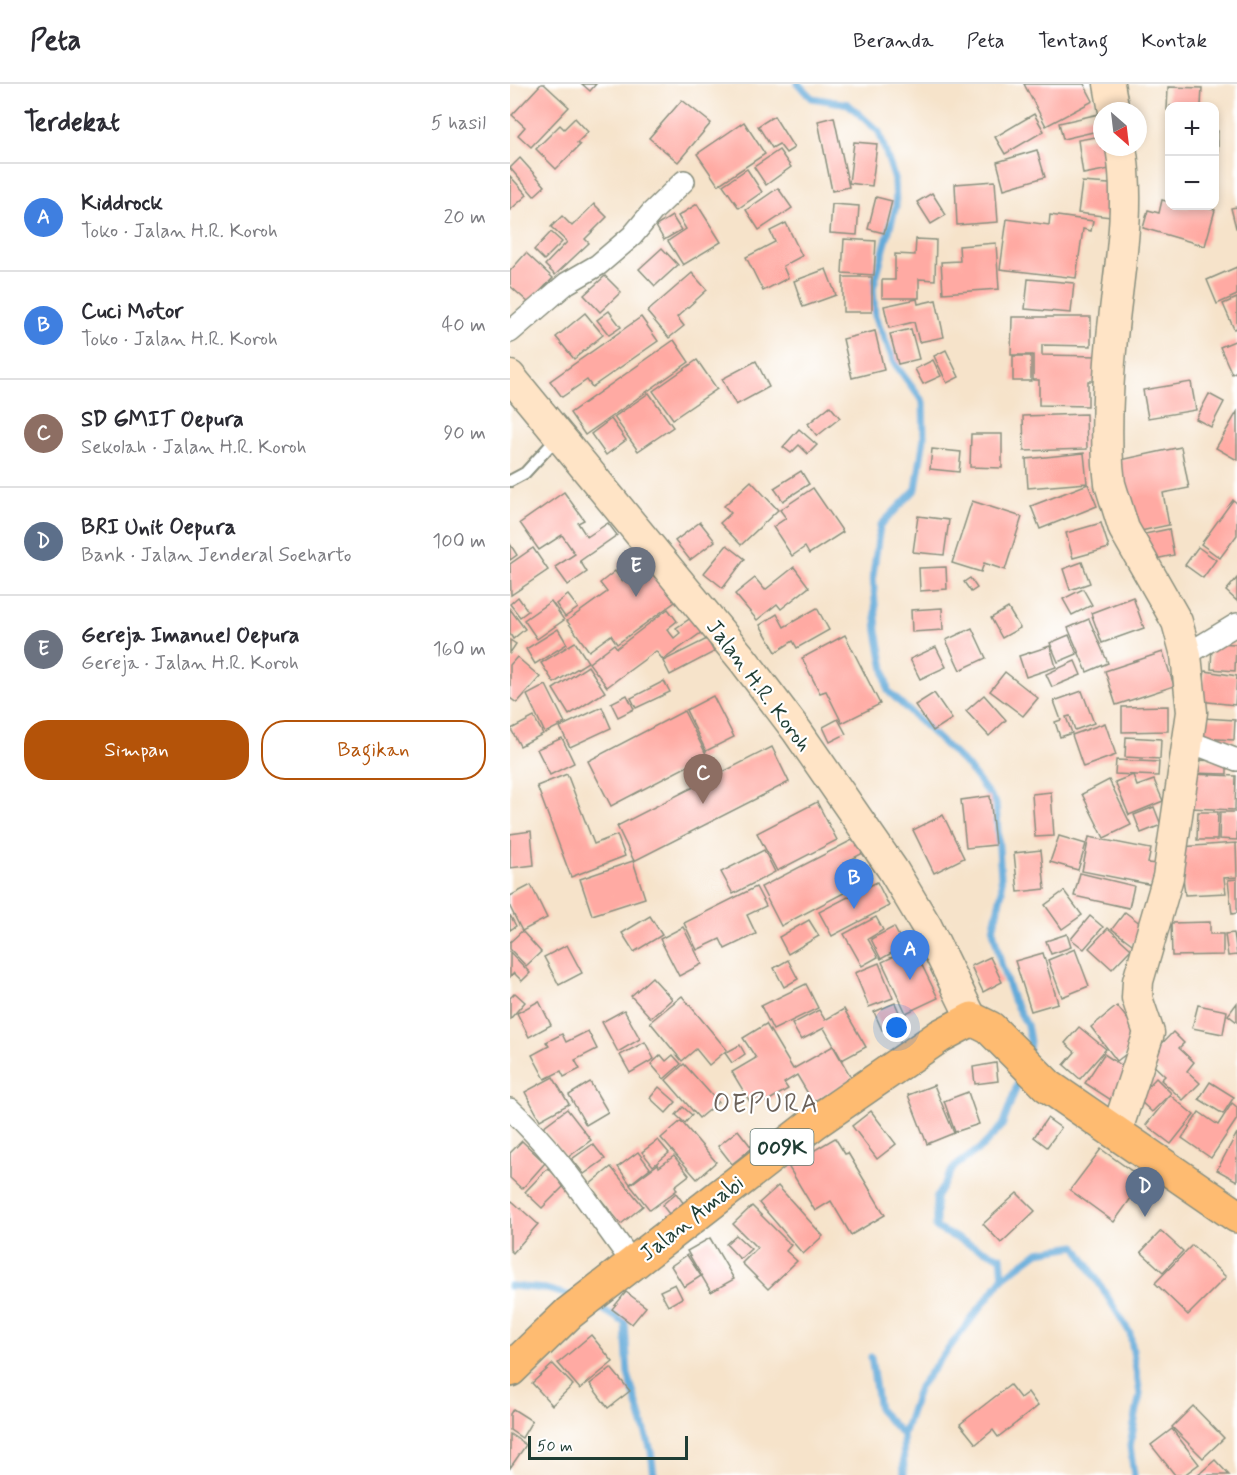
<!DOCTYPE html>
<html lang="id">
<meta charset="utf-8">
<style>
body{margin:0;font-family:Mynerve,sans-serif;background:#f2f2f3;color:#2b2b33}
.controls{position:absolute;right:18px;top:18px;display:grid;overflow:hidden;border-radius:12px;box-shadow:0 3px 9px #0003}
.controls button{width:54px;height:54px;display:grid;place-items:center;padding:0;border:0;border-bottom:2px solid #e1e1e2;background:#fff;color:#2b2b33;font:30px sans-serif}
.compass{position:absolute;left:583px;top:18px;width:54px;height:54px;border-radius:50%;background:#fff;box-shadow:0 3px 9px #0003;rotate:152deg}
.scale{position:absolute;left:18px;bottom:15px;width:160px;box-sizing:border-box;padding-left:6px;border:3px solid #1f3d34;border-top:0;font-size:16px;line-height:21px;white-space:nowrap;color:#1f3d34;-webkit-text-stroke:4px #fff;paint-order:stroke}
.you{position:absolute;left:387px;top:944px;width:21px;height:21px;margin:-15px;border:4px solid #fff;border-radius:50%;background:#1a73e8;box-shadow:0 0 0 9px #1a73e833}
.badge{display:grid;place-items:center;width:39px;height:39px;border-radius:50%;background:#b45309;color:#fff;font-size:20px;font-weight:700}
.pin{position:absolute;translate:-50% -50px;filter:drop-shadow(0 2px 3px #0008)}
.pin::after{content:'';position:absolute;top:32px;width:21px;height:18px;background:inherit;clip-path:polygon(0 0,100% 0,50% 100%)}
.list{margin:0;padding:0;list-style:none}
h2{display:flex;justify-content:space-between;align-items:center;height:78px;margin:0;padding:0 24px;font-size:26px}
h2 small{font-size:20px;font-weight:400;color:#7c7c81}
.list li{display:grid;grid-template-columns:39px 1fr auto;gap:18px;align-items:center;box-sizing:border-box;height:108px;padding:0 24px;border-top:2px solid #e1e1e2}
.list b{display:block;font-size:22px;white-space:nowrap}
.list p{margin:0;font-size:20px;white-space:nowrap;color:#7c7c81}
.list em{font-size:20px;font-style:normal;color:#7c7c81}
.actions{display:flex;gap:12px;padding:18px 24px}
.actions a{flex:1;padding:14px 0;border:2px solid #b45309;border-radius:24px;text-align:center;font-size:21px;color:#b45309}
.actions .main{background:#b45309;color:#fff}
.map{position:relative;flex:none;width:727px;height:1391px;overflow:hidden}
header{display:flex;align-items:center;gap:36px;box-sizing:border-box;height:84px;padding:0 30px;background:#fff;border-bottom:2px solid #e1e1e2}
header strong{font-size:28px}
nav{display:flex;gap:33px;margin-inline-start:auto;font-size:21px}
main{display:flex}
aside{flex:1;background:#fff}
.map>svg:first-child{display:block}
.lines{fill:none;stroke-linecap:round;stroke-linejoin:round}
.stream{stroke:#63aad9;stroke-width:7}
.building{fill:#ffaaa3}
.lane-casing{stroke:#8a907f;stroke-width:14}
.street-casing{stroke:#8a907f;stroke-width:24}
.secondary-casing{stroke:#8a907f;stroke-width:33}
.primary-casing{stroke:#8a907f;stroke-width:36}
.lane{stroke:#fff;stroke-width:10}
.street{stroke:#fff;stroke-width:21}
.secondary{stroke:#ffe4c6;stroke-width:30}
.primary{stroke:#febb71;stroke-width:33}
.labels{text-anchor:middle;stroke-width:4.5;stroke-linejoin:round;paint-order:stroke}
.shield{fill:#fff;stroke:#627771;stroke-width:1.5}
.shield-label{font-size:21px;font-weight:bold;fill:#1f3d34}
.street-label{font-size:22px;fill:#1f3d34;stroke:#fff}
.quarter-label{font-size:26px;letter-spacing:1.5px;fill:#6d635b;stroke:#fff}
</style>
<header>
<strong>Peta</strong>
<nav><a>Beranda</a><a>Peta</a><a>Tentang</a><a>Kontak</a></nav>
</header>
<main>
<aside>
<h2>Terdekat<small>5 hasil</small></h2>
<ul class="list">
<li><span class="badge" style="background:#3f7fe0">A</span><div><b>Kiddrock</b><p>Toko · Jalan H.R. Koroh</p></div><em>20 m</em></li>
<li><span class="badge" style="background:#3f7fe0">B</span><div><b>Cuci Motor</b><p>Toko · Jalan H.R. Koroh</p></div><em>40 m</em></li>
<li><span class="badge" style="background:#8d6e63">C</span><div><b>SD GMIT Oepura</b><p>Sekolah · Jalan H.R. Koroh</p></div><em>90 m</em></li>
<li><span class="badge" style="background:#5c6f8a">D</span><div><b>BRI Unit Oepura</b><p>Bank · Jalan Jenderal Soeharto</p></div><em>100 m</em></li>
<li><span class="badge" style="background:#6b7280">E</span><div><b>Gereja Imanuel Oepura</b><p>Gereja · Jalan H.R. Koroh</p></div><em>160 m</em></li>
</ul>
<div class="actions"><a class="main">Simpan</a><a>Bagikan</a></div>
</aside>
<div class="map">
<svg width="727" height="1391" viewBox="0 0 727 1391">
<rect width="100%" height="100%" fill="#fff"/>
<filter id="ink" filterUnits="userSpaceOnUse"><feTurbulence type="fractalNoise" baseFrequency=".0167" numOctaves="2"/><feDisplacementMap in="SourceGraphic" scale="12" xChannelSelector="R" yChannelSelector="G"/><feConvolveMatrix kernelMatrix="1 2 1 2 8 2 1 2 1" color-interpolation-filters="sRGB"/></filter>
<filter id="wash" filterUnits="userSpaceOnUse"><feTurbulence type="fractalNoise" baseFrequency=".008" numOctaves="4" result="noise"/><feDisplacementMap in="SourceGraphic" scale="24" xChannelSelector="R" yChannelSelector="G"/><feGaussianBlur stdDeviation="1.35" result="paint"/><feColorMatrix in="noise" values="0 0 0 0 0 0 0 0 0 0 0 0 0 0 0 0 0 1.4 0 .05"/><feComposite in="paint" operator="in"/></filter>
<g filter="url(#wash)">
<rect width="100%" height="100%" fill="#f6e3ca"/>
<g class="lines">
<g class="stream">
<path d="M288,0L302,14L338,20L369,48L385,96L386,122L363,204L365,232L385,280L413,318L414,354L406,405L370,442L363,491L367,547L378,607L458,683L486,720L492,807L483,846L492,883L503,916L517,941L520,957L519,969"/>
<path d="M493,1194L528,1168L566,1162L620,1249L630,1310L620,1362L624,1391"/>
<path d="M0,1202L36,1205L65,1213"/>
<path d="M84,1220L115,1239L118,1290L141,1367L144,1391"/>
<path d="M361,1273L369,1326L393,1351"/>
<path d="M394,1391L393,1351L409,1303L493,1194L491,1173L463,1162L426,1144V1114L444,1083L472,1063L492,1042L512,988"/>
</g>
</g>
<g id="blocks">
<g class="building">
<path d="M31,0H34L59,23L21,63L8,51L15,43L2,31Z"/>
<path d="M72,0H86L80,7Z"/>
<path d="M514,0H574L583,17L536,42Z"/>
<path d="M658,3L692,4L691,22H660V26H657Z"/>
<path d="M172,16L201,39L168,78L139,54Z"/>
<path d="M524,30L534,47L495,70L485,53Z"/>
<path d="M589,30L592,46L553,55L549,39Z"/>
<path d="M264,32L284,64L276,69L269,60L262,64L248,42Z"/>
<path d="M324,33L339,103L322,107L308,37Z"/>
<path d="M65,34L78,48L67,59L70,61L46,85L26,65L50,41L54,45Z"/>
<path d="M234,38L255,70L208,101L187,70Z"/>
<rect x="705" y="47" width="3" height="25"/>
<path d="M592,52V63H596L600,85L573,90L568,56Z"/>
<path d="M344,58L367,60L362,102L339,99Z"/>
<path d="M269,66L281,83L256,101L244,83Z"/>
<path d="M527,66L535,93L494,105L487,78Z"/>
<path d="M10,74L35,102L24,112L0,84Z"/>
<path d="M237,85L252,108L229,124L213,101Z"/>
<path d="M0,92L17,111L0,126Z"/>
<path d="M485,97L488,138L447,141L445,100Z"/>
<path d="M572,98L612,101L609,134L568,129Z"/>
<path d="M268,104L282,124L249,146L236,126Z"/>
<path d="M422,109L436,131L421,140L407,118Z"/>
<path d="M366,113L382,117L374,149L358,145Z"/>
<path d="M652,116L660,118V122L679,124V122H690L705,126L695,162L633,144L638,126L649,129Z"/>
<path d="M84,120L97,133L75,155L79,159L45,191L35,181L57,158L41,143L52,132L62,142Z"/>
<path d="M187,120L211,158L173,181L158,157L176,145L168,132Z"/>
<path d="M322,120L349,122L347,151L320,149Z"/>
<path d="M727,123V144H726L721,124Z"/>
<path d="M540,131L583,137L581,147L573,145L566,194L490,185L497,135L539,141Z"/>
<path d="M162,132L171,146L154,156L146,142Z"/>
<path d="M276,139L292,172L273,182L278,194L253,207L236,173L265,158L260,147Z"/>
<path d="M41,148L52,158L34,176L24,166Z"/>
<path d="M334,155L366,157L364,191L332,189Z"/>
<path d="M406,155L426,156L425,196L409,195V214H372V196H385V170L405,171Z"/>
<path d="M486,159L489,205L433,209L431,178L450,177L449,162Z"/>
<path d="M152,164L168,181L145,202L129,185Z"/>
<path d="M16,169L43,194L19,219L0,202V187Z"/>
<path d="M727,183V211L707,220L697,196Z"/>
<path d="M316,185L326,211L293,223L284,197Z"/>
<path d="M182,189L197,206L167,233L174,242L159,254L137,228Z"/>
<path d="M95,192L111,208L90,228L74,211Z"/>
<rect x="333" y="193" width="29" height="35"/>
<path d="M518,195L564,199L561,229L515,225Z"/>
<path d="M727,214V244L724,245L713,220Z"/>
<path d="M407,215L408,220L426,216L434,253L409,258L404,238L379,244L374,222Z"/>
<path d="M99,227L111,243L99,251L87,236Z"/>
<path d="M75,229L93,251L64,275L46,253Z"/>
<path d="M131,233L148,257L82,303L77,296L52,313L40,297Z"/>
<path d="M502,233H581V262L532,261V271L590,272L589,297H578V322L529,321V296H523V271H501Z"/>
<path d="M401,245L409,275L388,280L380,250Z"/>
<path d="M365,247L374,286L342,294L333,255Z"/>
<path d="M164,256L179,278L75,351L60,329Z"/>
<path d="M727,256V287L722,290L710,263Z"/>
<path d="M436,266L449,293L437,299L424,272Z"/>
<rect x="503" y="272" width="18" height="25"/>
<path d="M187,276L207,305L163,335L143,307Z"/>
<path d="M423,276L431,292L413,300L405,285Z"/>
<path d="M246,277L259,303L226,321L212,295Z"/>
<path d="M681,298L686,326L638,334L633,306Z"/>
<path d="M139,309L163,343L128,367L104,333Z"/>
<path d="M699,310L714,318L701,343L686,335Z"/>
<path d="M320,322L330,334L307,352L298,340Z"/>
<path d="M727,328V376L706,364Z"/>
<path d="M576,330L577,365L514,367L513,332Z"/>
<path d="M101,335L116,356L96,371L81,350Z"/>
<path d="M289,345L307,361L298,370L289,361L281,369L273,363Z"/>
<path d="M461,350H492V384L460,383Z"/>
<path d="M671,363L679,404L653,409L659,441L621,449L606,377Z"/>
<path d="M422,365L451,368L449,388L420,385Z"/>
<path d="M574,369L577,399L518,404L516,375Z"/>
<path d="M291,387L299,400L273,417L264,404Z"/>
<path d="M241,397L268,426L231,461L210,439L221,429L214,422Z"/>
<path d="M578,400L587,422L530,445L521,422Z"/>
<path d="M303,404L333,448L299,470L295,463L282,472L263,443L276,434L270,426Z"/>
<path d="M54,408L74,436L68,439L77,453L98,439L107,451L70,477L77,488L58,501L45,483L65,470L52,451L29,466L10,439Z"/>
<path d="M723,416L727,419V451L710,474L691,460Z"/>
<path d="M462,417L512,433L495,486L474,479L471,488L442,479Z"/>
<path d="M408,432L439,436L434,471L403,468Z"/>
<path d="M190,438L205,457L180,476L165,457Z"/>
<path d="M591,439L599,464L563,474L556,449Z"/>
<path d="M659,445L664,471L636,477L630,451Z"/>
<path d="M0,460L7,471L0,476Z"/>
<path d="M217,461L235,475L213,504L194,489Z"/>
<path d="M688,463L706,476L693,494L675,481Z"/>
<path d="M23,464L38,486L1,511L0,480Z"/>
<path d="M128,466L165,518L107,560L101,551L79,567L57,537L97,508L90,499L105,487L112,497L118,493L108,480Z"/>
<path d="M572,478L580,499L560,506L553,485Z"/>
<path d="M284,483L299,503L271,525L267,520L247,536L225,510L245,494L255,506Z"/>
<path d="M436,483L437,505L410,507L409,484Z"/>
<path d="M460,494L467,504L461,508L454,498Z"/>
<path d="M727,494V517L716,507Z"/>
<path d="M573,505L582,521L562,531L553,515Z"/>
<path d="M58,511L68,524L55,533L46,520Z"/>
<path d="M8,513L18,527L10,533L0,520Z"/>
<path d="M623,513L634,544L592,559L581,529Z"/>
<path d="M41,517L54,536L27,555L14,536Z"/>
<path d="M307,524L319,546L287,564L283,557L266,568L250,541L267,530L274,543Z"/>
<path d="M432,524L433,546L402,548L401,526Z"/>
<path d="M498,524L510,544L492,554L481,534Z"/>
<path d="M0,525L15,545L3,555L0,550Z"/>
<path d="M158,525L167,537L157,545L164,554L170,549L166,544L181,534L192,548L153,576L146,567L97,603L79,579L104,560L107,564Z"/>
<path d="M579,535L598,579L577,588L558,544Z"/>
<path d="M462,544L476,574L450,586L436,556Z"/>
<path d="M48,545L57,560L25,580L16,565Z"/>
<path d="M335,551L370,620L332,639L316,607L310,609L292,574Z"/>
<path d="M559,551L567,570L548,578L540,559Z"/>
<path d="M197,555L204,568L160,591L153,577Z"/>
<path d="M0,556L6,560L0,569Z"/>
<path d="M65,558L78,578L44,599L31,579Z"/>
<path d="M702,559L726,560L725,587L701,585Z"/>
<path d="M540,562L546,583L516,593L509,572Z"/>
<path d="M426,563L436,583L410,595L400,575Z"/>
<path d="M653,568L664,602L606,621L595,587Z"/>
<path d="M7,573L30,593L7,619L0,614V581Z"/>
<path d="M565,577L571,591L542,603L536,590Z"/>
<path d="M78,582L95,608L59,631L43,605Z"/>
<path d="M695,587L727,592L725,621L690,617Z"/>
<path d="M495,588L528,614L513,632L480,607Z"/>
<path d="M154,597L160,608L126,624L121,614Z"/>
<path d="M36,601L55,639L35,649L17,611Z"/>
<path d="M572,607L584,639L565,646L560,632L556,633L562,649L550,653L545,638L551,636L544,617Z"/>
<path d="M424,609L442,635L423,647L405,621Z"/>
<path d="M117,611L124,625L108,633L101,619Z"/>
<path d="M474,611L496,636L479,652L456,627Z"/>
<path d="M203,612L224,653L196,667L176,626Z"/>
<path d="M658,622V647L612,648V623Z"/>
<path d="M92,623L101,644L60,663L50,643Z"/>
<path d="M174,627L197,672L101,722L78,677Z"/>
<path d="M24,633L33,650L10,662L1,645Z"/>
<path d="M693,634L725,636L724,656L692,654Z"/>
<path d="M328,635L336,650L320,658L313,643Z"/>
<path d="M595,639L606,671L573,683L562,651Z"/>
<path d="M616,653L651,655L650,675L615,673Z"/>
<path d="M52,654L64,679L40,691L27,665Z"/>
<path d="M262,663L279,698L124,777L107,742Z"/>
<path d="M606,676L649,678L648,692L605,690Z"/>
<path d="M681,676L717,677V690L681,689Z"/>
<path d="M57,690L84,760L107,751L115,772L61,793L27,702Z"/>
<path d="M681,690L726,692L725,726L680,724Z"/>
<path d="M623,691L627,702L644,696L653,717L619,731L605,698Z"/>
<path d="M599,696L621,741L594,754L572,710Z"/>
<path d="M541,708L544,752L525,753L522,710Z"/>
<path d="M480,712L485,761L456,764L451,716Z"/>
<path d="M307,718L327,756L267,787L247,749Z"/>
<path d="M644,723L651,741L631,749L624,731Z"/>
<path d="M688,728H708L707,756H687Z"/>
<path d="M710,728H727V756L709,755Z"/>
<path d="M433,731L454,774L424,789L403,746Z"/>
<path d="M21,747L24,781L0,784V750Z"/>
<path d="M549,752L576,760L568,786L540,778Z"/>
<path d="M579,753L641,765L638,779L647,780L643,801L572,787Z"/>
<path d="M346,754L353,769L338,777L351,800L271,842L251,803Z"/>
<path d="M726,759L727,793L714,794L716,809L675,811L670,763Z"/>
<path d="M254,766L265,788L223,810L211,788Z"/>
<path d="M531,766L535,805L508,808L504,769Z"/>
<path d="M123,777L135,814L82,831L70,795Z"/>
<path d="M570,789L624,802L619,824L564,812Z"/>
<path d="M727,795V829L722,830L718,796Z"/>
<path d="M367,798L379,822L322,852L309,828Z"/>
<path d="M21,801L37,834L12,847L0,823V812Z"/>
<path d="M246,803L256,822L237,831L246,850L215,865L210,855L187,866L174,839Z"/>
<path d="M554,807L572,831L552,845L535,821Z"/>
<path d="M615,828L635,843L622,860L602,845Z"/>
<path d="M0,831L6,842L0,846Z"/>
<path d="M140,832L152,851L124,868L112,849Z"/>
<path d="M580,832L593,843L574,865L561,855Z"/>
<path d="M366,833L373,846L358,855L368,873L352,882L334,850Z"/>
<path d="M299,836L309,852L278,870L269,853Z"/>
<path d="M700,838V850H713V871L662,872L661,839Z"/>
<path d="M173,843L192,880L169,892L150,855Z"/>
<path d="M384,843L394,862L371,875L361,855Z"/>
<path d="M598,844L621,865L602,885L579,864Z"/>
<path d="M12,847L31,868L16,882L0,865V858Z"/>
<path d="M724,849L727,871L718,872L715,850Z"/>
<path d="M557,850L561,863L541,870L536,857Z"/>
<path d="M57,861L72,889L49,901L34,873Z"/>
<path d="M403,863L428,914L396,929L372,878Z"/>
<path d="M565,865L579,902L552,913L538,876Z"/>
<path d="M0,868L20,889L12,897L4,889L0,893Z"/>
<path d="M533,869L548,919L521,927L505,877Z"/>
<path d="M480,873L492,898L473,908L461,882Z"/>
<path d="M278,876L288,895L274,903L264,884Z"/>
<path d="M369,879L383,914L359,923L345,889Z"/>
<path d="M142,893L162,915L141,934L121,912Z"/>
<path d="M296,900L308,924L263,946L251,922Z"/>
<path d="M5,909L15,918L0,935V914Z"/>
<path d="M172,912L217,966L199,981L186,965L172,977L140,938Z"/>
<path d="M29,917L41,941L19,953L7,929Z"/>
<path d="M385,919L393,937L372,946L364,928Z"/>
<path d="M727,919V938L718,931Z"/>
<path d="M688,921L717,927L713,950L682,944Z"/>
<path d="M607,922L634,956L607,977L581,943Z"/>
<path d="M334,925L356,963L332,976L314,944L291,956L282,940L309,926L315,936Z"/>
<path d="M114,926L130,955L108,968L92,938Z"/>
<path d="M256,940L283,985L323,962L342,995L303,1018L287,991L274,999L278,1005L256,1018L252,1011L240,1018L222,988L246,974L233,954Z"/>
<path d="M569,943L596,965L570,995L554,981L565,968L555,959Z"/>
<path d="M78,947L87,965L65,976L70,985L54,993L51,987L35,995L22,971L39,962L36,958L52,950L56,958Z"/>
<path d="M663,948L674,959L669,964L684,978L677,987L690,999L673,1016L651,996L655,992L637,975Z"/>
<path d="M135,958L144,975L120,989L110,971Z"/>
<path d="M230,961L235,970L222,979L215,969Z"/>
<path d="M594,970L620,987L601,1016L575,999Z"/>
<path d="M151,971L156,977L163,971L171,980L154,995L141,980Z"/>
<path d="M486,979L488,997L465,1000L463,983Z"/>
<path d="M174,980L208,1018L189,1034L156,996Z"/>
<path d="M43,993L59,1020L30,1036L15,1008Z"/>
<path d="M646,994L661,1009L642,1028L627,1014Z"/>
<path d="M80,998L98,1028L76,1041L59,1011Z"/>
<path d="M700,998L724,1013L713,1030L689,1015Z"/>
<path d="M424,1001L444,1049L417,1060L398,1011Z"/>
<path d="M149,1003L166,1018L156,1029L140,1014Z"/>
<path d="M458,1008L469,1040L445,1048L434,1017Z"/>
<path d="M660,1011L684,1031L661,1060L636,1041Z"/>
<path d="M722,1019L727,1023V1035L701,1074L672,1054L689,1028L708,1041Z"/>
<path d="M173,1023L182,1031L175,1039L166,1031Z"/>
<path d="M57,1025L81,1056L57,1074L33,1043Z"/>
<path d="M361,1027L386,1060L367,1075L342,1042Z"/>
<path d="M537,1034L551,1044L537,1063L524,1053Z"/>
<path d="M171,1037L206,1078L187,1095L151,1054Z"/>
<path d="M228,1046L242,1064L222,1080L208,1062Z"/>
<path d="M727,1049V1097L707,1086Z"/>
<path d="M325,1054L335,1070L338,1069L375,1131L341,1151L321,1117L305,1127L278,1082Z"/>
<path d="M148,1056L159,1069L143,1082L132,1068Z"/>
<path d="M12,1057L35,1079L12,1105L0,1094V1069Z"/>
<path d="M83,1060L95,1075L74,1090L62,1075Z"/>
<path d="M591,1065L634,1096L604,1138L560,1106Z"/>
<path d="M128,1068L140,1084L120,1100L108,1083Z"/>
<path d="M164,1072L179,1091L165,1102L167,1106L140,1126L120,1101L148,1080L149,1083Z"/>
<path d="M101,1083L133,1122L111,1140L79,1101Z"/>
<path d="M38,1084L55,1101L32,1124L15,1108Z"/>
<path d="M268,1102L313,1152L293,1170L249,1119Z"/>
<path d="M166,1109L177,1124L163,1135L152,1121Z"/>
<path d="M507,1109L525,1127L491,1159L473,1140Z"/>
<path d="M2,1117L28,1140L3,1169L0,1166V1119Z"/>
<path d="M242,1122L281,1161L276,1167L287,1177L258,1205L232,1179L247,1164L223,1140Z"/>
<path d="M651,1147L673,1167L653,1188L631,1168Z"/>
<path d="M226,1151L241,1165L230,1175L216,1160Z"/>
<path d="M200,1154L224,1195L201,1208L177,1167Z"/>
<path d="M682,1161L716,1193L678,1231L645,1199Z"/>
<path d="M177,1171L191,1192L174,1203L161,1182Z"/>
<path d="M165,1200L172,1214L158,1222L150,1207Z"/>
<path d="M116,1208L136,1223L122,1240L102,1225Z"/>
<path d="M81,1251L103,1278L70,1305L48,1279Z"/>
<path d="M43,1280L63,1301L42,1321L22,1299Z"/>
<path d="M101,1284L120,1307L98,1324L80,1300Z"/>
<path d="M500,1301L510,1314L518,1308L528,1322L488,1353L483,1346L466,1360L450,1340Z"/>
<path d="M683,1322L714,1354L693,1374L662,1343Z"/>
<path d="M3,1325L22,1337L12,1354L0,1346V1330Z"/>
<path d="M662,1345L689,1380L674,1391H665L641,1361Z"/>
<path d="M0,1350L16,1361L0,1384Z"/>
<path d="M705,1376L719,1391H688Z"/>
</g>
</g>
</g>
<g filter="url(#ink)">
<use href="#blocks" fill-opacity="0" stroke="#8a907f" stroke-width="1.5"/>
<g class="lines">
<g class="lane-casing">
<path id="lane" d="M0,397L15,389L47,354"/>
</g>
<g class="street-casing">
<g id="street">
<path d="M0,248L57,199L88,181L122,152L142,128L174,97"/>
<path d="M676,571L727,540"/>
<path d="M678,657L727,676"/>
<path d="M0,1025C48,1069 83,1126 122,1178"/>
</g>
</g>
<g class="secondary-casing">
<g id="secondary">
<path d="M599,0L604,27"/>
<path d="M0,292L234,577L287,647L383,786L417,843L462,935"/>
<path d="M606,1049L639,949L627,914L628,897L658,793L682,628L676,571L667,538L614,445L600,400L598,381C596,339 598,296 602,254C608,191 622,126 611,63"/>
</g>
</g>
<g class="primary-casing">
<path id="primary" d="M0,1286L59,1229L304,1039L430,952L462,935L480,944L538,1002L727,1132"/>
</g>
<use href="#lane" class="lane"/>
<use href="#street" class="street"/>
<use href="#secondary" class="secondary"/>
<use href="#primary" class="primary"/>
</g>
</g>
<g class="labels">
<rect class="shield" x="240.5" y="1045" width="63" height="36" rx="4.5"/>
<g class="shield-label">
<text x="272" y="1070">009K</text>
</g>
<g class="street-label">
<text transform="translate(250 601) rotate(53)" y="8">Jalan H.R. Koroh</text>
<text transform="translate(181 1133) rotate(-38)" y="8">Jalan Amabi</text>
</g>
<g class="quarter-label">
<text x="256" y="1028">OEPURA</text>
</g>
</g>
</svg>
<div class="controls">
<button>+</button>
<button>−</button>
</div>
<svg class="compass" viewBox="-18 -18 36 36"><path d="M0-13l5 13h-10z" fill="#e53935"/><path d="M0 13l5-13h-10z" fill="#7c7c81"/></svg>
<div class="scale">50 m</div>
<div class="you"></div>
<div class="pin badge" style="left:400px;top:896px;background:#3f7fe0">A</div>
<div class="pin badge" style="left:344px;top:825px;background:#3f7fe0">B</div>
<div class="pin badge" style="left:193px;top:720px;background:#8d6e63">C</div>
<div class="pin badge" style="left:635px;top:1133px;background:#5c6f8a">D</div>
<div class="pin badge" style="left:126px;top:513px;background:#6b7280">E</div>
</div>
</main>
